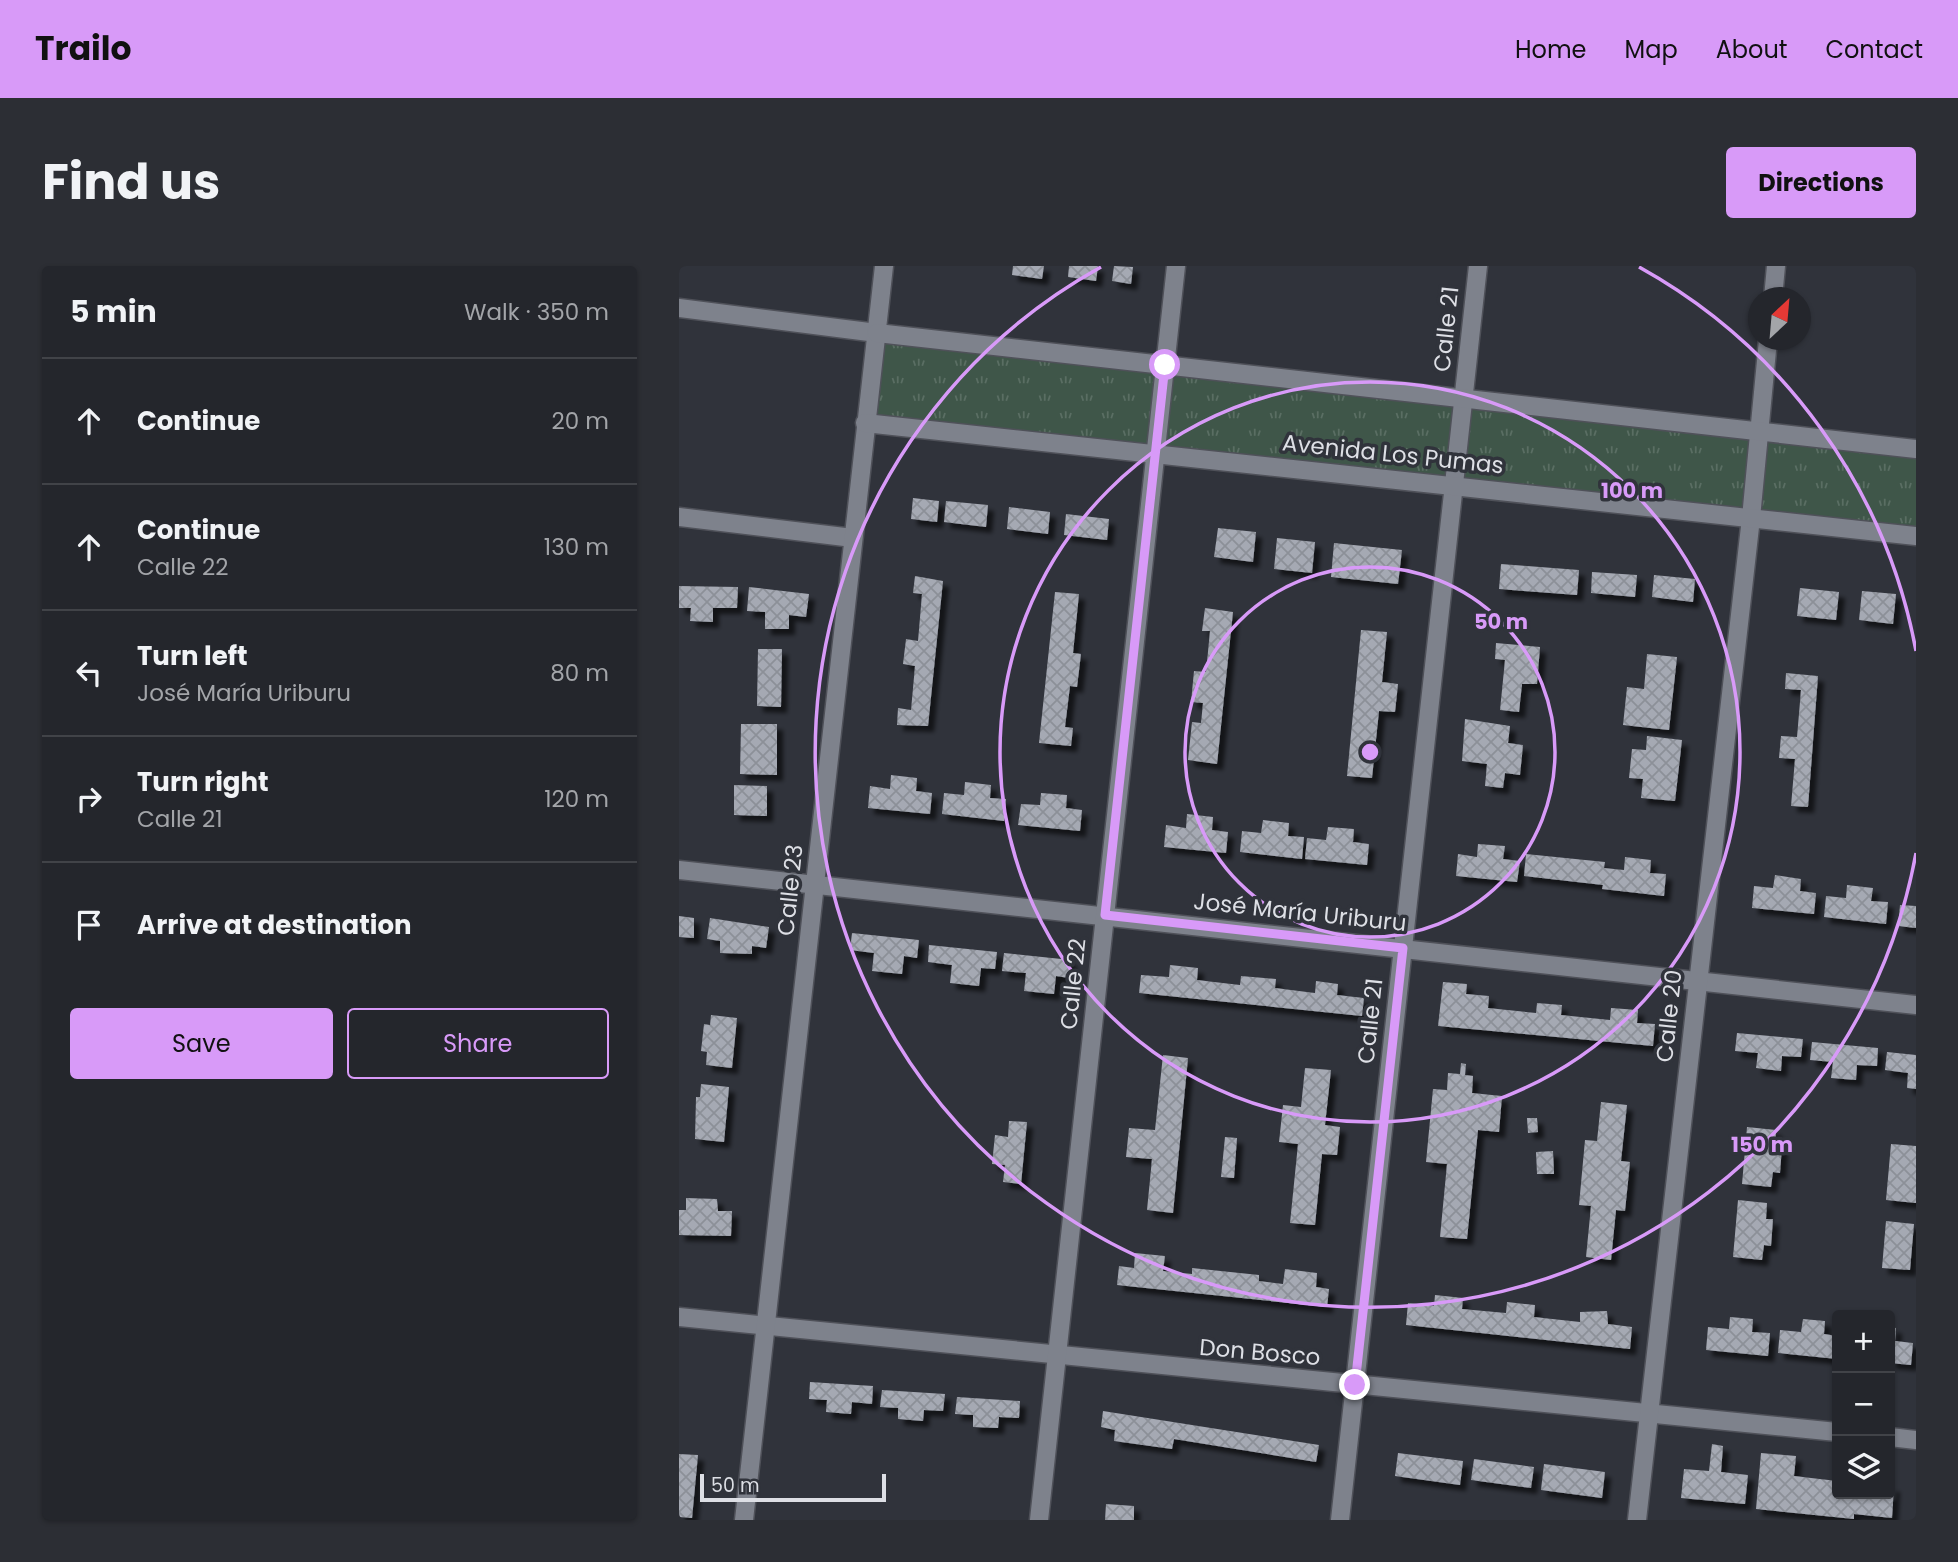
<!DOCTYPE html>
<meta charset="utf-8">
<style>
body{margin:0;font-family:Poppins,sans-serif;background:#2c2e34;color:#f1f3f6}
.controls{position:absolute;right:21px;bottom:21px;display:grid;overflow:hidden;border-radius:7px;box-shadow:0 2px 5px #0004}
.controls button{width:63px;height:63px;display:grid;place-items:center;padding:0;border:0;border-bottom:2px solid #414348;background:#24262c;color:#f1f3f6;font:35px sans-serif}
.compass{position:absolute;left:1069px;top:21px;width:63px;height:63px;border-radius:50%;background:#24262c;box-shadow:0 2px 5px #0004;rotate:26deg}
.scale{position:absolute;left:21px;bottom:18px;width:186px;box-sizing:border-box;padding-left:7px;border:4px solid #dddfe5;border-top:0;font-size:19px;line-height:24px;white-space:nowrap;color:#dddfe5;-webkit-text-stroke:5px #30333b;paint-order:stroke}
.stop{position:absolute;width:21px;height:21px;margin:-16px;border:5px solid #d89af8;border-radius:50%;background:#fff}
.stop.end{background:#d89af8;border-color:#fff;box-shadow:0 2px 7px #0008}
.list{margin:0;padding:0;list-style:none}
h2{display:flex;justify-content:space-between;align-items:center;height:91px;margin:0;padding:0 28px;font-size:30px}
h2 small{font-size:23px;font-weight:400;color:#a3a5a9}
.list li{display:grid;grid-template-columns:46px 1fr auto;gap:21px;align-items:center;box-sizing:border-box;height:126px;padding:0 28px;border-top:2px solid #414348}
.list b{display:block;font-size:26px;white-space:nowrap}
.list p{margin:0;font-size:23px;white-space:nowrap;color:#a3a5a9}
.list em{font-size:23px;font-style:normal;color:#a3a5a9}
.actions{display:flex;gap:14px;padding:21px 28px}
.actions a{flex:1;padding:16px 0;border:2px solid #d89af8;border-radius:7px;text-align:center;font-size:24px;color:#d89af8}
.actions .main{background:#d89af8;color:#111}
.icon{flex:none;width:38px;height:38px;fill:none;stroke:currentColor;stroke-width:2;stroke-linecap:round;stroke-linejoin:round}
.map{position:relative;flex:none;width:1237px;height:1254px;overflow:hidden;border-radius:7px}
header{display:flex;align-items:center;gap:42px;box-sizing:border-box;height:98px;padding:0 35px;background:#d89af8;color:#111}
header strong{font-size:33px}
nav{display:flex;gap:38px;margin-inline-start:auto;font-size:24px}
.intro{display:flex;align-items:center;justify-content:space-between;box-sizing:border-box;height:168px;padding:0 42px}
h1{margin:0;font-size:49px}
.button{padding:18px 32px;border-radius:7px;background:#d89af8;color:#111;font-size:24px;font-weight:700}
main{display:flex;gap:42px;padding:0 42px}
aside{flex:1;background:#24262c;border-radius:7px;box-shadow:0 2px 5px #0004}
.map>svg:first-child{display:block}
.park{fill:url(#park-tufts)}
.building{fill:url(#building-cross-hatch);filter:url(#shadow)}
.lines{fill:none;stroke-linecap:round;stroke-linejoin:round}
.minor-casing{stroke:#4f5159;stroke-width:21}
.secondary-casing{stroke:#4f5159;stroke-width:21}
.minor{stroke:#7e828c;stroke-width:18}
.secondary{stroke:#7e828c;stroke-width:18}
.route{stroke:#d89af8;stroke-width:9}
.ring{fill:none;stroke:#d89af8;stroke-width:3.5}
.labels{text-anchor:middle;stroke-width:7;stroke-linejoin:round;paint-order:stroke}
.street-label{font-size:23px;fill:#dddfe5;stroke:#30333b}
.centre{fill:#d89af8;stroke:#30333b;stroke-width:3.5}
.ring-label{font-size:21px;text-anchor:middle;font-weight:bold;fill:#d89af8;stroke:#30333b;stroke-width:7;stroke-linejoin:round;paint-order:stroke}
</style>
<header>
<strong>Trailo</strong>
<nav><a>Home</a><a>Map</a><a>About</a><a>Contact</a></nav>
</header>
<div class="intro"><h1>Find us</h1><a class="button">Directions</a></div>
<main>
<aside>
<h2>5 min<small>Walk · 350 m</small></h2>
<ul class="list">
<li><svg class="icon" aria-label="ahead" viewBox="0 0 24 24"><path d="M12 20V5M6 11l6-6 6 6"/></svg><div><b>Continue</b></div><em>20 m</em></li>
<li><svg class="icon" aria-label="ahead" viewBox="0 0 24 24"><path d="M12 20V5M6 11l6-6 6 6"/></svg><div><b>Continue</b><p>Calle 22</p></div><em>130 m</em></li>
<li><svg class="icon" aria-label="left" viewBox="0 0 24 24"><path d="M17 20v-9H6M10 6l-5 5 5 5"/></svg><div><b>Turn left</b><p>José María Uriburu</p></div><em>80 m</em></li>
<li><svg class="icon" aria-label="right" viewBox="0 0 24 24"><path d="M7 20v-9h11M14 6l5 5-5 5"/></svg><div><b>Turn right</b><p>Calle 21</p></div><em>120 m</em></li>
<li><svg class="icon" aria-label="arrive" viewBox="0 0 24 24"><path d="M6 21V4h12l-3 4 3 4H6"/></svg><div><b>Arrive at destination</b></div></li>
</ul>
<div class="actions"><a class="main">Save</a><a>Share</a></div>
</aside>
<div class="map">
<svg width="1237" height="1254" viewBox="0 0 1237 1254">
<defs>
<pattern id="park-tufts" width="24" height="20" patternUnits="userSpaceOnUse" patternTransform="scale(1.75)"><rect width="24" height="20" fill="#3f5649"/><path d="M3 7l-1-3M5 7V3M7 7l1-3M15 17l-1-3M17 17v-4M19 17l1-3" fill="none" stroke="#5a6e63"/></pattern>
<pattern id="building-cross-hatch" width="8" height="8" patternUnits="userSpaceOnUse" patternTransform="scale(1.75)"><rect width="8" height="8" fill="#a5a9b3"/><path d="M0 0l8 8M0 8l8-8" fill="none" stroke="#8c9098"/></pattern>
<filter id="shadow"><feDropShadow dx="6" dy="6" stdDeviation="2" flood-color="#0009"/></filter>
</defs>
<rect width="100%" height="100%" fill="#30333b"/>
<path class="park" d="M198,68L1237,185V270L187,155Z"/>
<g class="building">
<path d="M334,0H365L363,13L333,9Z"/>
<path d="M390,0H419L417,15L389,11Z"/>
<path d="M435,0L454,1L452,18L433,15Z"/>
<path d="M234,232L260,235L258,256L232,253Z"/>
<path d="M267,235L309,239L307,261L265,256Z"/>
<path d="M330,241L371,246L369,268L328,263Z"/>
<path d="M387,248L430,253L428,274L385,269Z"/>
<path d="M539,262L577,266L574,296L535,291Z"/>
<path d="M598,272L636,276L633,307L595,303Z"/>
<path d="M655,277L723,284L719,318L652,311Z"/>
<path d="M822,298L900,304L898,329L820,323Z"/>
<path d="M913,306L958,309L956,331L912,327Z"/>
<path d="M975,309L1016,313L1014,336L973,331Z"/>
<path d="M236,310L264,315L249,460L218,459L219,442L232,444L236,400L224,398L227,373L239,375L243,328L234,327Z"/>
<path d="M0,320L59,321L58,342H34V356L11,355L12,342H0Z"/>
<path d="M70,321L130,328L127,351L110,349V363H86V346L68,345Z"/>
<path d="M1121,322L1160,326L1157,354L1118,350Z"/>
<path d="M1183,325L1217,328L1214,358L1180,354Z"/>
<path d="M376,326L400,328L394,387L402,388L398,421L391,420L386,461L394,462L392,480L360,477Z"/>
<path d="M526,342L554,346L538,498L509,494L513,456L522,457L524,437L512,436L515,405L527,406L531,365H523Z"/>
<path d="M682,364L708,366L703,416L719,418L716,446L700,445L693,512L668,510Z"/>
<path d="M817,377L861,381L858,418H843L840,446L821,444L826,394L816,393Z"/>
<path d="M79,383H103L102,441L78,440Z"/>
<path d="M968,388L998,391L990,464L944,459L948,421L965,423Z"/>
<path d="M1107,407L1139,410L1129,541L1112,540L1116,493L1100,492L1102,470L1118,471L1122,424L1106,423Z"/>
<path d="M786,453L831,460L829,477L844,479L841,509L826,507L824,522L806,520L808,498L783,495Z"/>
<path d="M62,458H98V509L61,508Z"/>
<path d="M968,470L1003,474L996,535L962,532L964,513L950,512L953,483L967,484Z"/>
<path d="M212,509L238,512L237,525L253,527L251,548L189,542L191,520L211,523Z"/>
<path d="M286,516L312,519L311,532L327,533L325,555L263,548L265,527L285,529Z"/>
<path d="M55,519L88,520V550L55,549Z"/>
<path d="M362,527L388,529L387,542L403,544L401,565L339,559L342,538L361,539Z"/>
<path d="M508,548L534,551L533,564L549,566L547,587L485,581L487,559L507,562Z"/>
<path d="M584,554L610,557L609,570L625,571L623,593L561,586L563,565L582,567Z"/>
<path d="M649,561L675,563L674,576L690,578L688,599L626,593L628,572L647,574Z"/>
<path d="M799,578L826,580L824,593L841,595L838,616L777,610L779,588L798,591Z"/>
<path d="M847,588L926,596L925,602L945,604L946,591L972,594L971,607L987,608L985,630L923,623L924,619L845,610Z"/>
<path d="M1096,609L1122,613L1121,625L1137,627L1135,648L1073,642L1075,620L1094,622Z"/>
<path d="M1168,619L1194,622L1192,635L1209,636L1207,658L1145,651L1147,630L1167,632Z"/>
<path d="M1221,639L1237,640V662L1219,660Z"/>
<path d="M0,650L15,652V672L0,671Z"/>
<path d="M31,652L90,661L87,682L73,680V688L41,687V675L28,673Z"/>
<path d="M173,667L240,674L238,692L225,690L223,708L193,705L195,687L171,684Z"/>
<path d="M250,679L318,686L316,703L302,702L300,720L271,717L273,699L249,696Z"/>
<path d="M325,687L392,694L390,712L377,710L375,728L345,725L347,707L323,705Z"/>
<path d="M491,699L519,702L518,714L561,719L562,710L597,713L596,722L636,727L637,715L659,718L658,729L685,732L683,750L460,727L462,709L490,711Z"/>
<path d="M764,716L788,718L787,728L810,730L809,742L857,747L858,737L883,739L882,749L931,754L932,742L959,744L958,757L976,758L974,780L759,760Z"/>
<path d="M32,749L58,752L53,802L27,799L28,786L22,785L25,758L31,759Z"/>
<path d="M1058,767L1124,773L1122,791L1103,790L1102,805L1077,802L1079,787L1056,785Z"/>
<path d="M1133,776L1199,782L1198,800L1178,799L1177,814L1152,812L1154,796L1131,794Z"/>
<path d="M1208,786L1237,789V823L1228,822L1229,807L1206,804Z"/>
<path d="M484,789L509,792L494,947L468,944L473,893L447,891L450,862L476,864Z"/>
<path d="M782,797L787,798L786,809L794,810L793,827L823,830L820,866L799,864L788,973L761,971L768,898L747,896L754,823L768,824L769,807L781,808Z"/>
<path d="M626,802L652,804L646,859L661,861L658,889L643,888L636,959L611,957L619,878L600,876L604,839L622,841Z"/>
<path d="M22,818L50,821L45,876L16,873L17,831H21Z"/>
<path d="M922,836L948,839L942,895L951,896L946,945L937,944L932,994L907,991L912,940L900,939L906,874L918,875Z"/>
<path d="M848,852H858L859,866L849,867Z"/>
<path d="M330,855L348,856L342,918L324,916L326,899L313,898L316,869L329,871Z"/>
<path d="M1068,861L1097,864L1096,880H1103L1101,907L1094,906L1092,921L1063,918Z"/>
<path d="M546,871L558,872L555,912L542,911Z"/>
<path d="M1212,878L1237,880V937L1207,934Z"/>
<path d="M874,885L875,908H858L857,886Z"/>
<path d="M7,932L38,933L39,945H53L52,970L0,969V944H7Z"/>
<path d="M1059,934L1088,937L1087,953H1094L1092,980L1085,979L1083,994L1054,991Z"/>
<path d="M1207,955L1235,958L1231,1004L1203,1002Z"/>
<path d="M456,987L486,990L484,1005L513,1008V1002L580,1009V1015L604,1018L606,1003L638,1007L637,1021L650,1023L648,1041L438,1019L440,1000L455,1002Z"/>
<path d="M756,1029L784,1032L783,1043L827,1047L828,1036L856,1039L855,1051L901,1056V1046L928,1045L929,1058L953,1061L951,1083L727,1059L729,1037L755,1040Z"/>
<path d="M1051,1051L1074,1053L1073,1066L1091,1067L1089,1090L1027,1084L1029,1061L1050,1063Z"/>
<path d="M1124,1053L1146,1055L1145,1068L1158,1070V1093L1099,1087L1101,1064L1122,1066Z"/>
<path d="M1211,1061L1217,1062L1216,1075L1234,1077L1232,1099L1211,1097Z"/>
<path d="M131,1116L194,1120L193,1138L173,1136L172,1148L147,1146L148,1134L130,1133Z"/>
<path d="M203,1124L266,1128L264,1145L245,1144L244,1155L219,1153V1142L201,1141Z"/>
<path d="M278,1131L341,1135L340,1152L320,1151L319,1162L294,1161V1149L276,1148Z"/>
<path d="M424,1145L640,1179L637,1196L495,1173L493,1183L435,1175L436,1164L422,1161Z"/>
<path d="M1033,1178L1044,1180L1042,1206L1069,1209L1066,1238L1002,1232L1005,1203L1030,1205Z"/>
<path d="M719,1187L784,1195L781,1219L716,1210Z"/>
<path d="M1082,1187L1117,1190L1115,1210L1158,1215V1228H1211V1220H1215L1213,1252L1175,1248V1253L1077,1243Z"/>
<path d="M0,1188L19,1189L13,1252L0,1251Z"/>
<path d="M795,1193L855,1201L852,1222L792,1214Z"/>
<path d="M865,1198L926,1206L923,1232L862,1224Z"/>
<path d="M427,1238L455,1240V1254H426Z"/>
</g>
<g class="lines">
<g class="minor-casing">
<g id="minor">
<path d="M1094,32L1097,0"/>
<path d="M0,42L198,67"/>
<path d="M0,251L174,272"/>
<path d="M0,604L1237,739"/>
<path d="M0,1051L1158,1166"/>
<path d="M1211,1171L1237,1174"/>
<path d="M65,1254L205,0"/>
<path d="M360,1254L497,0"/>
<path d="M661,1254L799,0"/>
<path d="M958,1254L1072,252L1089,74"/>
</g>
</g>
<g class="secondary-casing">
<g id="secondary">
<path d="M198,67L1237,183"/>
<path d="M186,157L1237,270"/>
</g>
</g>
<use href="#minor" class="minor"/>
<use href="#secondary" class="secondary"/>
</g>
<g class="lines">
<path class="route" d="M486,99L426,649L724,682L676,1119"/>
</g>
<g class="ring">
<circle cx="691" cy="486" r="185"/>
<circle cx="691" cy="486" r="370"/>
<path d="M1237 587A555 555 0 1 1 422 1M960 1A555 555 0 0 1 1237 385"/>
</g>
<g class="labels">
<g class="street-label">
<text transform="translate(767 63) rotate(-84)" y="8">Calle 21</text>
<text transform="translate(714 188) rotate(6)" y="8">Avenida Los Pumas</text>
<text transform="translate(111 624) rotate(-84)" y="8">Calle 23</text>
<text transform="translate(621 646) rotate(6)" y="8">José María Uriburu</text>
<text transform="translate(394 718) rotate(-84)" y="8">Calle 22</text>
<text transform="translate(990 750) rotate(-84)" y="8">Calle 20</text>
<text transform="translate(691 755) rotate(-84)" y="8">Calle 21</text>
<text transform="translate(581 1086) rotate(5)" y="8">Don Bosco</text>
</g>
</g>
<circle cx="691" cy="486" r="10" class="centre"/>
<g class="ring-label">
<text x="953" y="232">100 m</text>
<text x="822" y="363">50 m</text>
<text x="1083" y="886">150 m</text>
</g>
</svg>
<div class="controls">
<button>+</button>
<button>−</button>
<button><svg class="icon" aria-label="layers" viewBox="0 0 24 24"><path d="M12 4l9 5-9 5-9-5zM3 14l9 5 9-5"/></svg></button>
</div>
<svg class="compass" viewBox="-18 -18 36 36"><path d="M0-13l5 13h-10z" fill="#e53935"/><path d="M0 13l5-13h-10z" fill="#a3a5a9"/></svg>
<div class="scale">50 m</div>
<div class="stop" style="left:486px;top:99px"></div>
<div class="stop end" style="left:676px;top:1119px"></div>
</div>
</main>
